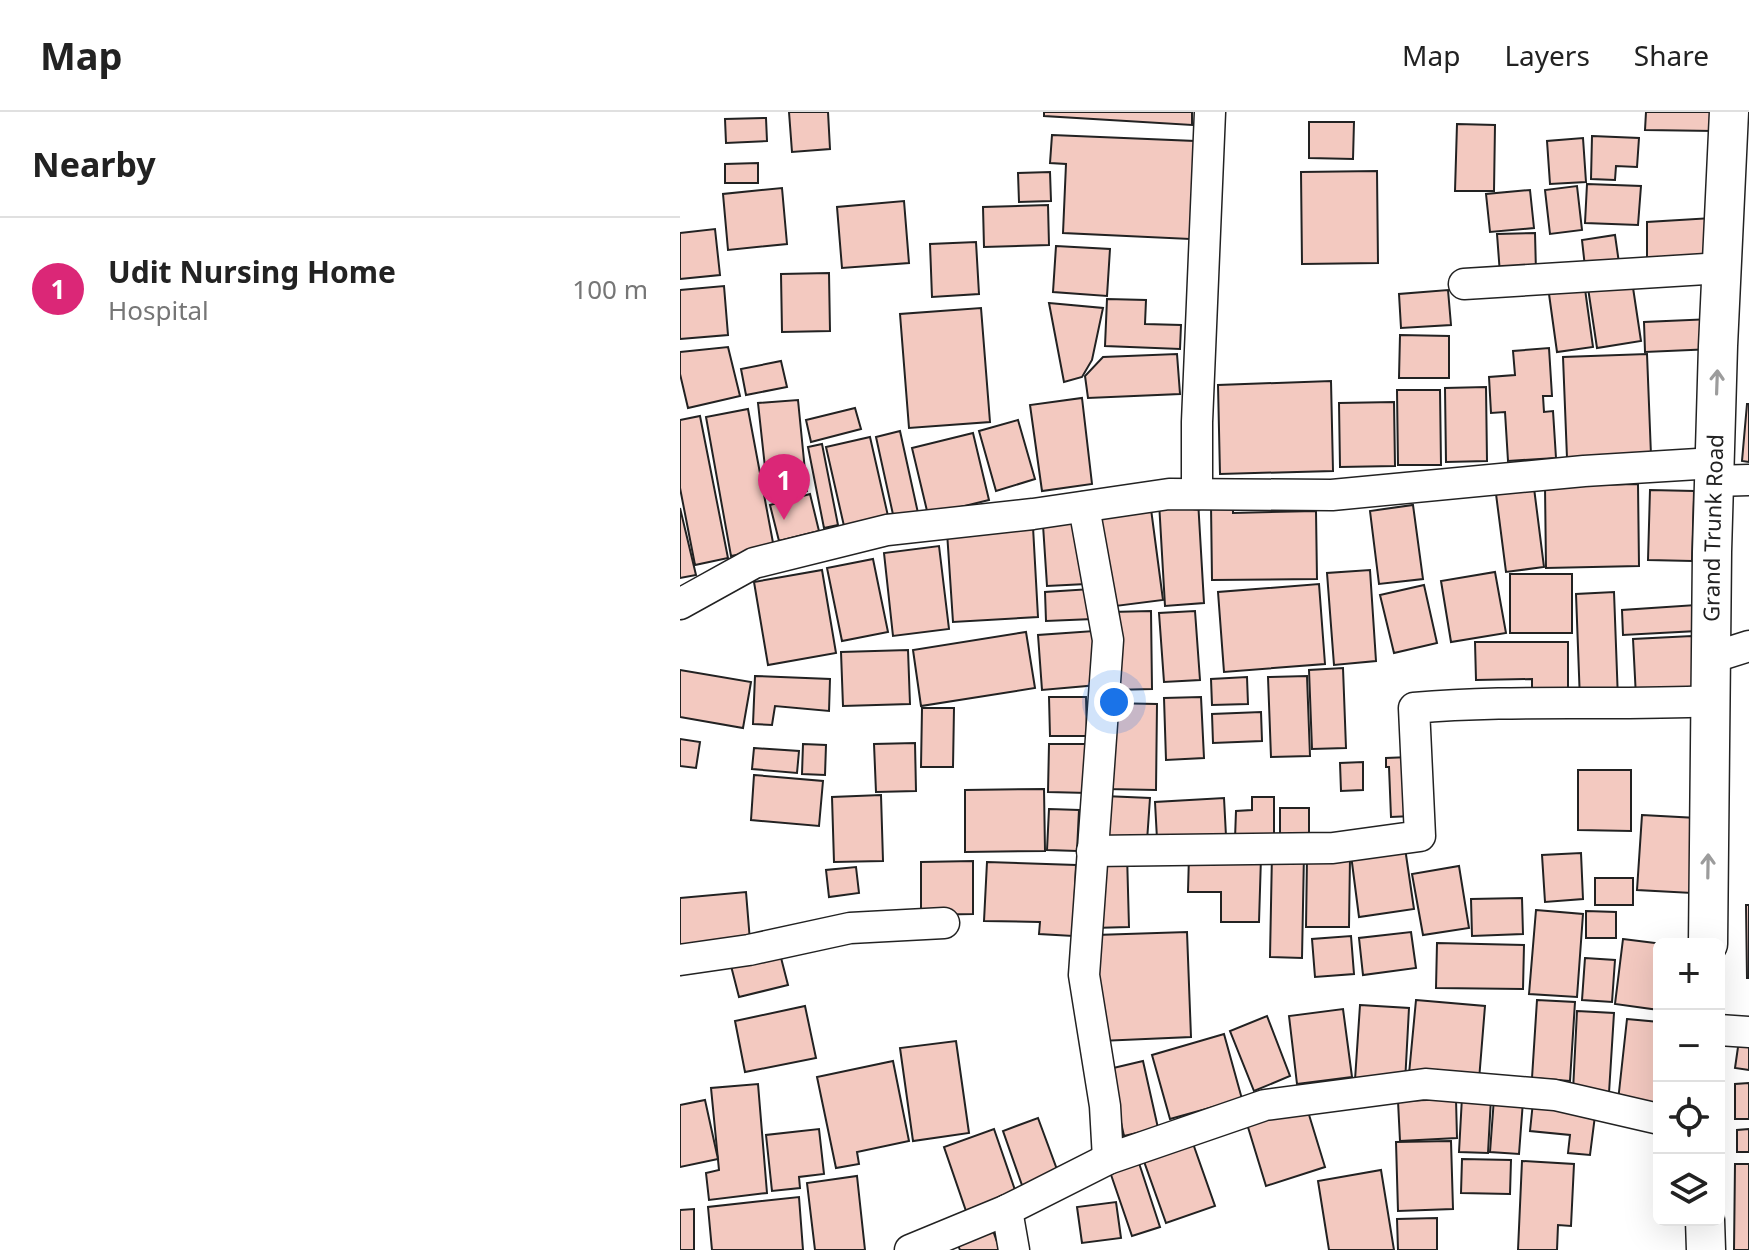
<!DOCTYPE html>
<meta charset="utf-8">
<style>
body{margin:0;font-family:"Noto Sans",sans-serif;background:#f6f6f6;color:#222}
.controls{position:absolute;right:24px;bottom:24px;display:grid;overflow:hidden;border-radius:12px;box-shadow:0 8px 32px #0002}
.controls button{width:72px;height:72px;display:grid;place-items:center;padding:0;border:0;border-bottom:2px solid #e0e0e0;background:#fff;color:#222;font:40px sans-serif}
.you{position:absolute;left:434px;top:590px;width:28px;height:28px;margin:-20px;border:6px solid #fff;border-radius:50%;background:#1a73e8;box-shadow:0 0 0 12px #1a73e833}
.badge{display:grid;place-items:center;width:52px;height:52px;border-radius:50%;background:#db2777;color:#fff;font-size:26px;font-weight:700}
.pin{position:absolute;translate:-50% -66px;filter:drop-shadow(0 2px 4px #0008)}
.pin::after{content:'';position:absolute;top:42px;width:28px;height:24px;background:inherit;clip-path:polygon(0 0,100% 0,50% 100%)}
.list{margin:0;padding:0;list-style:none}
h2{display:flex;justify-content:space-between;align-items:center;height:104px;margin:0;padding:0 32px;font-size:34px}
h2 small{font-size:26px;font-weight:400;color:#767676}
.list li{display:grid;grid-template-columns:52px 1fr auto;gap:24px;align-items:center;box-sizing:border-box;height:144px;padding:0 32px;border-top:2px solid #e0e0e0}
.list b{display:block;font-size:30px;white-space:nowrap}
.list p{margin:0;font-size:26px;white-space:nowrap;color:#767676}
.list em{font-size:26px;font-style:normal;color:#767676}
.icon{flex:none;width:44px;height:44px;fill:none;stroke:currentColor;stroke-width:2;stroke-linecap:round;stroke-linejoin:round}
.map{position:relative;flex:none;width:1069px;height:1138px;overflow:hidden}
header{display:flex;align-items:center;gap:48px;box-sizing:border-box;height:112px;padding:0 40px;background:#fff;border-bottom:2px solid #e0e0e0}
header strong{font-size:38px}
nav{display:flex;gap:44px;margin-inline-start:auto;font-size:28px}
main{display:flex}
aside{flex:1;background:#fff}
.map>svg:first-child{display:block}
.building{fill:#f3c9c0;stroke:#222;stroke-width:2}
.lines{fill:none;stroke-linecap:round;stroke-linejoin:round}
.minor-casing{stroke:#222;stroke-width:33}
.major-casing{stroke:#222;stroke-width:41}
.minor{stroke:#fff;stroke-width:30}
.major{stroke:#fff;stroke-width:38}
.oneway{stroke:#9c9c9c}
.labels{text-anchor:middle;stroke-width:6;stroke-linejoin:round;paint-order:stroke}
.street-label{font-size:22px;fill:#222;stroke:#fff}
</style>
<header>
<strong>Map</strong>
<nav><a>Map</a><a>Layers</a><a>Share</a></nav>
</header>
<main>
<aside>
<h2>Nearby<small></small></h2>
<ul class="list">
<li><span class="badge">1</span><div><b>Udit Nursing Home</b><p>Hospital</p></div><em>100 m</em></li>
</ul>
</aside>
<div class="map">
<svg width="1069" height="1138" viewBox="0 0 1069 1138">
<rect width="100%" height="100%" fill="#fff"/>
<g class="building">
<path d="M109,0H148L150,37L112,40Z"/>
<path d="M364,0H512V13L364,4Z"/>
<path d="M966,0H1034V19L965,18Z"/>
<path d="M86,6L87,29L46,31L45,7Z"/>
<path d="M629,10H674L673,47L629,46Z"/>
<path d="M777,12L815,13L814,79H775Z"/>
<path d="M372,23L515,29L510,127L383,121L386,52L370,51Z"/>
<path d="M912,24L959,26L957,55L936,54L935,68L911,67Z"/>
<path d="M903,26L906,70L870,72L867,29Z"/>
<path d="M78,51V71H45V52Z"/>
<path d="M697,59L698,151L622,152L621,60Z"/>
<path d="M370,60L371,89L339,90L338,61Z"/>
<path d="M907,72L961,74L958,113L905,111Z"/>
<path d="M897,74L902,118L870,122L865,78Z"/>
<path d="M102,76L107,132L48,138L43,82Z"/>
<path d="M850,78L854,116L810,120L806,82Z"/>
<path d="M224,89L229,151L162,156L157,95Z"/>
<path d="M368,93L369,133L304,135L303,95Z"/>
<path d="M1032,106L1031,146L967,150V110Z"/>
<path d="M35,117L40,163L0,167V121Z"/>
<path d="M855,121L856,160L820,162L817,122Z"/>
<path d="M935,123L939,151L905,155L902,128Z"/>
<path d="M296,130L299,182L252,185L250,132Z"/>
<path d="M376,134L430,137L427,184L373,180Z"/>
<path d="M149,161L150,219L102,220L101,162Z"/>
<path d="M952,169L961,229L917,236L908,176Z"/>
<path d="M44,174L48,223L0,227V178Z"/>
<path d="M905,177L913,235L877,240L869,182Z"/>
<path d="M768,178L771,213L721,216L719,182Z"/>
<path d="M427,187L466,188L465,212L501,213L500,237L425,234Z"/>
<path d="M369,191L423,196L412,248L402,265L384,270Z"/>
<path d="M301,196L310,310L229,316L220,202Z"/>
<path d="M1032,207L1033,237L965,240L964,210Z"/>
<path d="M720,223L769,224V266H719Z"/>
<path d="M48,235L60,284L8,296L0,262V240Z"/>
<path d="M869,236L872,284H863L864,300L873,299L876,346L828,349L825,300L811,301L809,265L835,263L833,239Z"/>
<path d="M497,242L500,282L408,286L405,264L423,245Z"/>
<path d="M967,242L971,343L887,346L883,245Z"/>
<path d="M101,249L107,275L66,283L61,257Z"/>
<path d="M651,269L653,359L540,362L538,273Z"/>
<path d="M806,275L807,349L766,350L765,276Z"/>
<path d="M717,278H760L761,353H718Z"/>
<path d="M402,286L412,372L362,379L350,293Z"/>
<path d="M118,288L127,379L88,383L78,291Z"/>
<path d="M714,290L715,354L660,355L659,291Z"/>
<path d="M1067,292H1069V350L1062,349Z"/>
<path d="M175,296L181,317L131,330L126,308Z"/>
<path d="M68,297L94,436L51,444L26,305Z"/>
<path d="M20,304L48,446L15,453L0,376V308Z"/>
<path d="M338,308L355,367L316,379L299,319Z"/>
<path d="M220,319L238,401L214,407L196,325Z"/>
<path d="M293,321L309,388L248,403L232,336Z"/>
<path d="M190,325L208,404L164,414L146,335Z"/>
<path d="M142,332L158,413L144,416L128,335Z"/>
<path d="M958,372L959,454L866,456L865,374Z"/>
<path d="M854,376L864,455L826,460L816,382Z"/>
<path d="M970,378L1014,379L1012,449L968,448Z"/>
<path d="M130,382L139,419L99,429L90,393Z"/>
<path d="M518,388L524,491L485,494L479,390Z"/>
<path d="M531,393H553V401L636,399L637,467L532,468Z"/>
<path d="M733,393L743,467L699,472L690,399Z"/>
<path d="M0,396L16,463L0,466Z"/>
<path d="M471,397L483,488L428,495L417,404Z"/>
<path d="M403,411L406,472L367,474L363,413Z"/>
<path d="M353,415L358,505L273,510L267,420Z"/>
<path d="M259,434L269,517L213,524L204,441Z"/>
<path d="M193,447L208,520L162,529L147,456Z"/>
<path d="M142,458L156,541L88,553L74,470Z"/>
<path d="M690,458L696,549L654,553L647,461Z"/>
<path d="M815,460L826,521L771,530L761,469Z"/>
<rect x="830" y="462" width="62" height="59"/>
<path d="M639,472L645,552L544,560L538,480Z"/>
<path d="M744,473L757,531L714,541L700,483Z"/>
<path d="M411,477L413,507L366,509L365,480Z"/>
<path d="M934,480L938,588L900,589L896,482Z"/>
<path d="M1016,493L1017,519L943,523L942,498Z"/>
<path d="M471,499L472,577L432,578L431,500Z"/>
<path d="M515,499L520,568L484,570L479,501Z"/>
<path d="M414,519L418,573L362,578L358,523Z"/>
<path d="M346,520L355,576L241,594L233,538Z"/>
<path d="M1012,524L1021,582L956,585L953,527Z"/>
<path d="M795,530H888V589H852V567L796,568Z"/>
<path d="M228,538L230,592L163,594L161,540Z"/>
<path d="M663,556L666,636L632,637L629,558Z"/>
<path d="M0,558L71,570L63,616L0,605Z"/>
<path d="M75,564L150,567L149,599L95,594L92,613L73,612Z"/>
<path d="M627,564L630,644L591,645L588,565Z"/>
<path d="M567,565L568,592L532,593L531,567Z"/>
<path d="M369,585H406L407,624H370Z"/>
<path d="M521,585L524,646L486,648L484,586Z"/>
<path d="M427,591L477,592L476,678L426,677Z"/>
<path d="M242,596H274L273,655H241Z"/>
<path d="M581,600L582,629L533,631L532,602Z"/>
<path d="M0,627L20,630L16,656L0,654Z"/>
<path d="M235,631L236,679L196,680L194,632Z"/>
<path d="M123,632L146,633L145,663L122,662Z"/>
<path d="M369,632H409L408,681L368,680Z"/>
<path d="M74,636L119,639L117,661L72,657Z"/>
<path d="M730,645L732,704L711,705L709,655H706V646Z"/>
<path d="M683,650V678L661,679L660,651Z"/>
<path d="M898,658H951V719L898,718Z"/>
<path d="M74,663L143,669L139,714L71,708Z"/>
<path d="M364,677L365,739L285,740V678Z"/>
<path d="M201,683L203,749L154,750L152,685Z"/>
<path d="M424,684L470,686L467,729L421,727Z"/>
<path d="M572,685H594V727H555L556,699L572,698Z"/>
<path d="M544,686L546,724L477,727L475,690Z"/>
<rect x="600" y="696" width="29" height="38"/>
<path d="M369,697L399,698L397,739L367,738Z"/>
<path d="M962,703L1017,706L1012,781L957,778Z"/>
<path d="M725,736L734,797L679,805L671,743Z"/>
<path d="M592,741H624L622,846L590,845Z"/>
<path d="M901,741L903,787L865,790L862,743Z"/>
<path d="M447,742L449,815L413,816L412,743Z"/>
<path d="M509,743L581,745L579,810H541V780H508Z"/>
<path d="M627,746H670L669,815H626Z"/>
<path d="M293,749V802L241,803V750Z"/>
<path d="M307,750L396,753L393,824L359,822L360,810L304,809Z"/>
<path d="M779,754L789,816L743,823L732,762Z"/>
<path d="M176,755L179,781L149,785L146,758Z"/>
<rect x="915" y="766" width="38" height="27"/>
<path d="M66,780L70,829L0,836V786Z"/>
<path d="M842,786L843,822L792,824L791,787Z"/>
<path d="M1066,793H1069V866H1067Z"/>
<path d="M856,798L903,802L897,885L849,882Z"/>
<path d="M906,799L936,800V826H906Z"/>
<path d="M507,820L511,925L420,929L416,823Z"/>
<path d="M731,820L736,856L683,863L679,826Z"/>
<path d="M671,824L674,862L635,865L632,827Z"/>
<path d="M943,827L983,832H979V898L935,892Z"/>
<path d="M757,831L844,833L843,877L756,876Z"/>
<path d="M99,838L108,873L59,885L50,850Z"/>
<path d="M905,846L935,848L932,890L902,888Z"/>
<path d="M736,888L805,894L799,968L729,962Z"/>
<path d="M857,888L895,890L890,969L852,966Z"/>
<path d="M680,893L729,896L725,971L675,968Z"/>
<path d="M125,894L136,946L65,960L55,909Z"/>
<path d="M663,897L672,965L617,972L609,904Z"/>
<path d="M897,899L934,901L929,981L893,979Z"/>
<path d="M587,904L610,964L574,979L550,919Z"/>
<path d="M947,907L979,910V993L938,989Z"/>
<path d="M544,922L562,987L490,1007L472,943Z"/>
<path d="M1059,928L1069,929V958L1055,956Z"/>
<path d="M276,929L289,1021L233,1029L220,936Z"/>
<path d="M213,949L229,1029L177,1040L179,1052L156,1056L137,965Z"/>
<path d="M463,949L478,1016L444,1024L429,957Z"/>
<path d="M1069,971V1007H1055V972Z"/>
<path d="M78,972L87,1081L29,1088L26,1061L39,1058L31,976Z"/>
<path d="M782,985L811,986L808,1041L779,1040Z"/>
<path d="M814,986L843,989L839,1042L810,1040Z"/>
<path d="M776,987L777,1026L720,1029L718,989Z"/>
<path d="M25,988L38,1047L0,1055V993Z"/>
<path d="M853,990L916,996L910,1043L888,1041L890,1023L850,1019Z"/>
<path d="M626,993L645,1055L586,1074L567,1012Z"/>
<path d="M358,1006L379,1063L343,1076L323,1019Z"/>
<path d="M139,1017L144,1062L119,1065L120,1076L92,1079L86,1023Z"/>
<path d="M314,1017L336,1081L286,1099L264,1035Z"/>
<path d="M1069,1017V1040H1057V1018Z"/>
<path d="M510,1023L535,1094L486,1111L461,1041Z"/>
<path d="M771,1029L773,1097L718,1099L716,1030Z"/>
<path d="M457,1045L480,1115L452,1124L428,1054Z"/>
<path d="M782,1047L831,1048L830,1082L781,1081Z"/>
<path d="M842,1049L894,1052L891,1114L878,1113L877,1138H838Z"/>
<path d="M1055,1052H1069V1138H1054Z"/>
<path d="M701,1058L714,1138H649L638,1069Z"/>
<path d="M177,1064L185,1138H135L127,1071Z"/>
<path d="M119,1085L123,1138H32L28,1095Z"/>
<path d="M436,1090L441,1126L402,1131L397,1095Z"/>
<path d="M14,1097V1138H0V1098Z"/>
<path d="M757,1106V1138H718L717,1107Z"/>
<path d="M312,1116L320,1138H280L276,1128Z"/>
</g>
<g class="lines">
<g class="minor-casing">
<g id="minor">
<path d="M784,172L1042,156"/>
<path d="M1034,369L1069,368"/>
<path d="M517,382V310L530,0"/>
<path d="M404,395L428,528L404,863L425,994L428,1047"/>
<path d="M0,492L74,451L207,418L353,402L489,382L652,383L904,359L1034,351"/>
<path d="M1031,546L1069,534"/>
<path d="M412,739L653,736L740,724L734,596C832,587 932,594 1030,589"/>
<path d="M0,848L69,838L170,816L264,811"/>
<path d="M1039,918L1069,920"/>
<path d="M327,1098L334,1138"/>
<path d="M230,1138L327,1098L428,1047L585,993L745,972L875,983L979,1007"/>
</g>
</g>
<g class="major-casing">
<g id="major">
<path id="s1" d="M1028,832L1032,440L1038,234L1049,0"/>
<path d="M1025,1108L1026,1138"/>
</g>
</g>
<use href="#minor" class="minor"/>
<use href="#major" class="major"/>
</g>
<defs><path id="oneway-shaft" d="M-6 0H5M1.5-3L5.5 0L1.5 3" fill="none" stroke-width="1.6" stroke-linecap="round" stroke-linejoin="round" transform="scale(2)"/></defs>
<g class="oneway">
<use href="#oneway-shaft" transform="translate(1037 270) rotate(-88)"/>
<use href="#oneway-shaft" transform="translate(1028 754) rotate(-89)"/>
</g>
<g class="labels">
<g class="street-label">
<text dy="8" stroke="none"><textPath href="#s1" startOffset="416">Grand Trunk Road</textPath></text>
</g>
</g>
</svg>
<div class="controls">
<button>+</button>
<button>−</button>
<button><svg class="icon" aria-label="locate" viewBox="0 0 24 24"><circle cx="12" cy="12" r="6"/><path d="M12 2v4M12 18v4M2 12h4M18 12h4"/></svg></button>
<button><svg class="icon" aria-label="layers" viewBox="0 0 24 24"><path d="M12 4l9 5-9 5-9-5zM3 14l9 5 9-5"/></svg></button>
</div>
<div class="you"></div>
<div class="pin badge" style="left:104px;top:408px">1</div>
</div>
</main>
